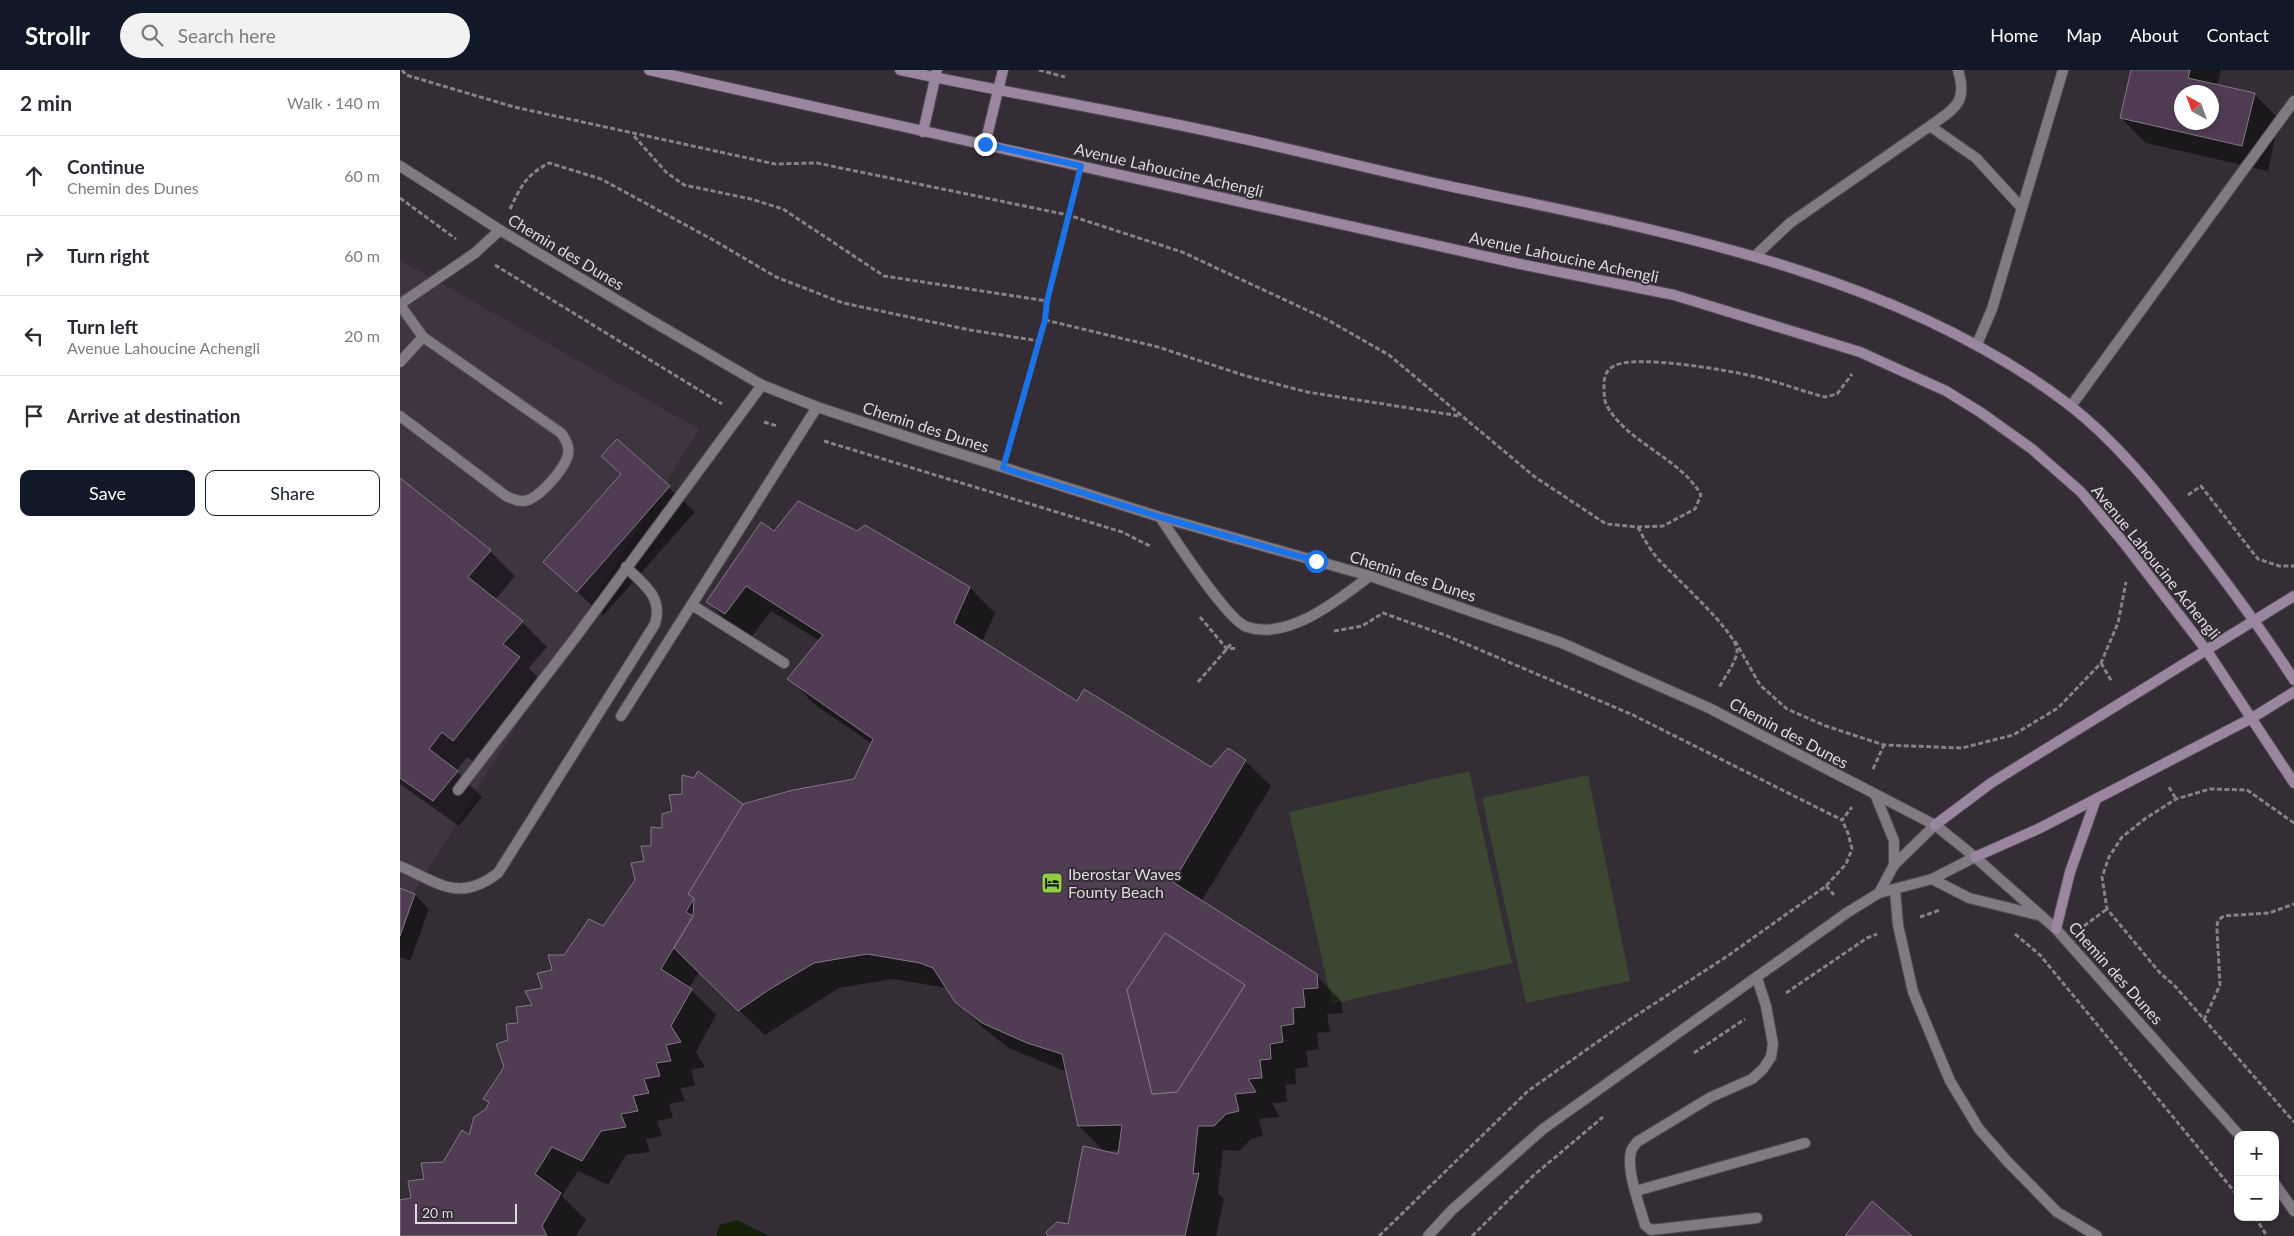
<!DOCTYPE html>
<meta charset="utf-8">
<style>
body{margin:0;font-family:Lato,sans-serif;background:#f2f2f3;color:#2b2b33}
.controls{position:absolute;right:15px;bottom:15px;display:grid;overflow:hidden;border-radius:10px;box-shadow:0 2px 8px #0003}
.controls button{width:45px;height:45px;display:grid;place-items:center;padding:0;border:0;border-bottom:1px solid #e1e1e2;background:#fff;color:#2b2b33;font:25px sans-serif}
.compass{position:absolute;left:1774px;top:15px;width:45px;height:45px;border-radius:50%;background:#fff;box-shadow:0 2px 8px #0003;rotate:319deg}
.scale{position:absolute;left:15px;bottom:12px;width:102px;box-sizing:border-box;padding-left:5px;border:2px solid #dcd8dd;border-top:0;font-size:14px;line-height:18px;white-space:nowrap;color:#dcd8dd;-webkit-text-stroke:4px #342d35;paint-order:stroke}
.stop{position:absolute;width:15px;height:15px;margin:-11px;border:4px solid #1a73e8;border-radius:50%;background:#fff}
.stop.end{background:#1a73e8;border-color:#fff;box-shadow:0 1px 5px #0008}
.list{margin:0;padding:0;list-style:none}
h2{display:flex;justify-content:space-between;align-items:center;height:65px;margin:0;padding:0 20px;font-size:21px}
h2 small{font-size:16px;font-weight:400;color:#7c7c81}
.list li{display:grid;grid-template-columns:32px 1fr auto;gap:15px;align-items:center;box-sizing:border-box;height:80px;padding:0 20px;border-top:1px solid #e1e1e2}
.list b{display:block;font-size:19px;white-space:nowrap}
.list p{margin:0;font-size:16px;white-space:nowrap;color:#7c7c81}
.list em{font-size:16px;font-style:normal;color:#7c7c81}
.actions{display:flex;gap:10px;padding:15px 20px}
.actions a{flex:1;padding:11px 0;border:1px solid #111827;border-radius:10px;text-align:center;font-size:18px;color:#111827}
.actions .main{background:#111827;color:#fff}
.icon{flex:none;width:28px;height:28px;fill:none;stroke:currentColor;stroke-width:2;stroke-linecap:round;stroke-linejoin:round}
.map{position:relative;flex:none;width:1894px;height:1166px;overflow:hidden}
header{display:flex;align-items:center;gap:30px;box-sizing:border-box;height:70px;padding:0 25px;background:#111827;color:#fff}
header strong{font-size:24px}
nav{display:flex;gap:28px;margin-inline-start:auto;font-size:18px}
.search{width:350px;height:45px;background:#f2f2f3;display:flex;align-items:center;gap:12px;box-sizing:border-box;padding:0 18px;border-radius:28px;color:#7c7c81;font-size:19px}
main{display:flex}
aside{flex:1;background:#fff}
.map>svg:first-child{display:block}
.built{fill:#3f3542}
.green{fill:#3b4730}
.water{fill:#152008}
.shadow{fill:#0007;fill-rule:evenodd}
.building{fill:#503d54;stroke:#807982;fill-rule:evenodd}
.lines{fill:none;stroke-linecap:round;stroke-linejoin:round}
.lane-casing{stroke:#514c53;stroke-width:12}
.street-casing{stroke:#514c53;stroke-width:12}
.secondary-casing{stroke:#514c53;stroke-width:12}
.path{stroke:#878188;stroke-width:3;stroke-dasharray:5 2.5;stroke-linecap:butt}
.lane{stroke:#817a83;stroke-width:10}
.street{stroke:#817a83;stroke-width:10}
.secondary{stroke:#9a869f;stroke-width:10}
.route{stroke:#1a73e8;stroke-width:6}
.labels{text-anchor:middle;stroke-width:4;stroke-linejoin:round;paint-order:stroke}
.street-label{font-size:16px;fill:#dcd8dd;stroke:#342d35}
.poi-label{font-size:16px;fill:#dcd8dd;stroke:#342d35;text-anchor:start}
</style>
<header>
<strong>Strollr</strong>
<div class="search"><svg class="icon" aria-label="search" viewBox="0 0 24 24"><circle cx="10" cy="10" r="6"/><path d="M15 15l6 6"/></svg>Search here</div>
<nav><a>Home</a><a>Map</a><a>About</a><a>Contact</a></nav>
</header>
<main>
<aside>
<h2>2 min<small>Walk · 140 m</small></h2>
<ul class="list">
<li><svg class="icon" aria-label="ahead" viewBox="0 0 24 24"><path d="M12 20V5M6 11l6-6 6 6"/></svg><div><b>Continue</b><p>Chemin des Dunes</p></div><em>60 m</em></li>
<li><svg class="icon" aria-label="right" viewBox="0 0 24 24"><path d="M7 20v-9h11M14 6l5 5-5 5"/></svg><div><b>Turn right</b></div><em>60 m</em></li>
<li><svg class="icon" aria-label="left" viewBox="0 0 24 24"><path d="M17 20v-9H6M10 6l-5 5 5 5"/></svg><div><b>Turn left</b><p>Avenue Lahoucine Achengli</p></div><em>20 m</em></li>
<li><svg class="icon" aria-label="arrive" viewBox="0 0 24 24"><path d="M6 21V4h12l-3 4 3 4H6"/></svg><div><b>Arrive at destination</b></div></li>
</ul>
<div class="actions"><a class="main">Save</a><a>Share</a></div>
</aside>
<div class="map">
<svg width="1894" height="1166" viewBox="0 0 1894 1166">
<rect width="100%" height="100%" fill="#342d35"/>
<path class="built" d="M0,190L299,359L0,845Z"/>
<g class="green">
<path d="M1069,701L1112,893L932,934L889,742Z"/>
<path d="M1188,705L1230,911L1126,933L1082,728Z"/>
</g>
<path class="water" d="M337,1150L369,1166H316L320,1155Z"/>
<g class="shadow">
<path d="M1732,0H1821L1817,16L1854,24L1879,49L1868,101L1746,73L1721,48ZM1782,22H1812V52H1782Z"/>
<path d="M217,370L295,442L203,546L145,492L222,405L203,386Z"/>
<path d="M0,409L90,481L115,506L95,530L122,552L147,577L129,598L144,614L79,696L67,687L56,701L82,727L59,756L0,714Z"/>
<path d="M465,456L570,518L595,543L582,572L677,632L811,698L845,691L871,716L801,832L916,905L941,931L943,943L927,944L930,962L917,963L919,979L906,981L908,997L895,999L896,1014L885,1015L887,1032L872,1033L880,1047L859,1049L863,1066L851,1069L839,1081L823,1080L818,1123L824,1129L816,1166H650L669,1155L719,1086L720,1080L704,1081L679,1056L667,1002L609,978L582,957L556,931L546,918L493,909L439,918L365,965L299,902L289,918L316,945L296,982L305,997L291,1000L295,1016L280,1018L285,1031L269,1034L273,1048L257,1051L262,1066L246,1069L250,1082L226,1085L208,1115L178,1101L162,1126L186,1150L176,1166H0V1132L13,1128L25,1110L70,1067L90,1034L85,1029L106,997L109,971L119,954L133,936L153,901L165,886L204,858L236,810L263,759L343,735L455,710L472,674L414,634L389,608L420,571L371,541L350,569L333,557L308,532L374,462L458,463Z"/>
<path d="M0,820L15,825L29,839L10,891L0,887Z"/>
</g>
<g class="building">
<path d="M1731,0H1790L1788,8L1855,23L1842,76L1720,48ZM1782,22H1812V52H1782Z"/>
<path d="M217,369L270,416L177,522L143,492L221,404L201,386Z"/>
<path d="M0,408L91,480L68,507L123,551L103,574L120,587L53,671L42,662L29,679L58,701L33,731L0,708Z"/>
<path d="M398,431L457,461L465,455L570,517L554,553L677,631L684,619L811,697L828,678L846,690L773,812L917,904L918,918L903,919L905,937L893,938L894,954L881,956L883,972L870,974L871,989L860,990L862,1008L848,1009L856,1022L835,1024L839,1041L826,1044L814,1056H798L793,1104L799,1103L785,1166H648L646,1162L657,1152L668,1154L683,1076L718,1084L722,1055L678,1056L662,984L627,973L582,953L555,932L533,898L520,893L467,884L414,893L370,919L338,941L274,878L293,846L294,828L288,824L343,734L393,720L454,709L473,669L387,609L423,565L346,516L325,544L306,532L361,452L374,461ZM765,863L845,915L777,1022L752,1024L727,920Z"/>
<path d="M298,701L343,734L288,824L294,828L286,842L293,846L261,899L292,919L271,956L281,972L266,975L271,991L256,993L260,1006L244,1009L249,1023L233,1026L238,1041L221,1044L226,1057L201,1061L182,1091L152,1077L135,1104L161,1123L142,1156L147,1166H0V1130L11,1128L8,1111L24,1109L21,1093L43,1092L62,1060L69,1065L74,1047L86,1039L89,1032L83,1029L104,997L96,974L108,970L106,954L118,953L116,937L132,935L125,921L142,918L137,903L152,900L148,885H164L189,849L203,856L235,810L231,793L244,791L241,776H251V757L262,758V744L272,741L269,725L282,724V705L294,708Z"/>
<path d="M0,818L15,824L0,866Z"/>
<path d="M765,863L845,915L777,1022L752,1024L727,920Z"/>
<path d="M1472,1131L1512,1166H1445Z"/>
</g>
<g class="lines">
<g class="lane-casing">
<g id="lane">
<path d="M0,234L75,183L100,160"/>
<path d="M0,235L23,267L161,363C166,370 171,378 167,388C162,401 139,429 124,431C118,431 112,429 106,426L0,346"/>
<path d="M0,292L23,267"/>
<path d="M760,447C774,468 827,550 847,557C889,571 939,529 970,506"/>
<path d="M292,535L384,593"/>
<path d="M221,646L417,337"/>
<path d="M58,720L175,568L362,315"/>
<path d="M1475,724L1494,771V795"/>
<path d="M0,796C39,813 59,833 98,803L255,554C263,526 244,515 226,497"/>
<path d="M1532,809L1569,828L1642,846"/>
<path d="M1495,820L1498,855L1513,922L1550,1011L1579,1059L1607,1091L1657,1142L1697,1166"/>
<path d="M1479,823L1494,795L1535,755"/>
<path d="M1357,908L1366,936L1373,974L1371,987L1363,999L1352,1009L1311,1027L1237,1072C1235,1075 1231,1079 1231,1082C1226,1100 1240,1137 1245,1155L1251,1160L1357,1148"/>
<path d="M1236,1121L1405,1073"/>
<path d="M1028,1166L1052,1140L1143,1059L1448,842L1479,823L1532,809L1575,787"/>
</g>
</g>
<g class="street-casing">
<g id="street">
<path d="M1558,0C1568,33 1555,38 1530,56L1576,88L1621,137"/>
<path d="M0,96L100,160L252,251L362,315L417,337L526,373L760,447L970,506L1162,573L1309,638L1535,755L1575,787L1656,859L1839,1065"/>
<path d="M1355,186L1390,153L1530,56"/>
<path d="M1577,274L1592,239L1663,0"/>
<path d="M1671,336L1894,31"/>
<path d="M1875,1114L1894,1141"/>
</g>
</g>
<g class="secondary-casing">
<g id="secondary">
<path d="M249,0L1120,194L1274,225L1460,282L1546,321L1580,342L1632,379L1681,422L1724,473L1807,581L1894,713"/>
<path d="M500,0C612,24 724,42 835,67C905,82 974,100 1044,115C1256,160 1492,200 1668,334C1715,370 1756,421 1792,468C1828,514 1862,560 1894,610"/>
<path d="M523,62L537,0"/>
<path d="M585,74L603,0"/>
<path d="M1535,755L1591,713L1894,526"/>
<path d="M1575,787L1638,759L1852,648L1894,622"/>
<path d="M1656,859L1670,802L1696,729"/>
</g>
</g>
<g class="path">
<path d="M2,0L6,5L114,37L375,94L417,93L668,145L782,182L926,249L989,285L1135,407L1206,454L1238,457L1263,456L1295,439L1301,425C1281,388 1225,372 1206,334C1204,329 1204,321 1204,315C1204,307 1206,300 1214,296C1234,284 1327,300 1352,306C1377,311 1401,321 1425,327L1437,324L1452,304"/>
<path d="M639,0L665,7"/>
<path d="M234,66L266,102L284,115L351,129L383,139L484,206L647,231"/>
<path d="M0,128L56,169"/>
<path d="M110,139C121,116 126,105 149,93L201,109L315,171L376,207L443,233L570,260L639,271"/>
<path d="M95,195L322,334"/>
<path d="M645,250L758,277L846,306L907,322L1060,346"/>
<path d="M364,352L377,356"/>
<path d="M424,371L722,462L750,476"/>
<path d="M609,376L645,250L647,231L675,118"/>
<path d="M1788,425L1801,416L1858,489L1879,496H1894"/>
<path d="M1238,457C1244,469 1250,480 1259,490C1273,505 1337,563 1337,580C1337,592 1324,607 1319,618"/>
<path d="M800,547L827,579L837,578"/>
<path d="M934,561L962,556L983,543L1045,565L1233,645L1442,750L1452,737"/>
<path d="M1335,571L1360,615L1387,639L1426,656L1484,675L1562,678L1613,665L1658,638L1701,593L1718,553L1726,512"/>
<path d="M1701,593L1712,612"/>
<path d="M798,612L832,573"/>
<path d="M1473,699L1484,675"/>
<path d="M1769,717L1776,729"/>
<path d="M1894,753L1847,720L1810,719L1776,729L1746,748L1722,767L1709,787L1702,807L1707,839L1760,903L1774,915L1894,1052"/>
<path d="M1426,816L1434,825"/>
<path d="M1520,847L1540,840"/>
<path d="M1684,856L1707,839"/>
<path d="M1615,864L1640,885L1838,1126"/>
<path d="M1386,923L1467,868L1477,864"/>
<path d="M1804,950L1820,915L1817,860C1817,853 1817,850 1824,846L1869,843L1894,834"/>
<path d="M1294,983L1345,949"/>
<path d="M1855,1147L1867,1166"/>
<path d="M979,1166L1128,1021L1220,956L1329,885L1426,816L1446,794L1452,779L1448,763L1442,750"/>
<path d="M1072,1166L1134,1105L1203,1047"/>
</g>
<use href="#lane" class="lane"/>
<use href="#street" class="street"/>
<use href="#secondary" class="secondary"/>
</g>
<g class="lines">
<path class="route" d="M585,74L681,96L647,231L645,250L603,398L760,447L916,491"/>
</g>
<defs>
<g id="hotel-square" transform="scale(1.125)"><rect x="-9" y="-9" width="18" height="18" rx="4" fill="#91cd40" stroke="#342d35"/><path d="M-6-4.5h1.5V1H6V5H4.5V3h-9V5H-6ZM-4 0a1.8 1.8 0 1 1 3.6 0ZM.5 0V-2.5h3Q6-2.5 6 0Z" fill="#111"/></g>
</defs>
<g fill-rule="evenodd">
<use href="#hotel-square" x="652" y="813"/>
</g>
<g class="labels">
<g class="street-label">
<text transform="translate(769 100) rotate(13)" y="6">Avenue Lahoucine Achengli</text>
<text transform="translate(166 182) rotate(31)" y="6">Chemin des Dunes</text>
<text transform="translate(1164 187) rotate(12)" y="6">Avenue Lahoucine Achengli</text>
<text transform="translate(526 357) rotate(18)" y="6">Chemin des Dunes</text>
<text transform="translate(1756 492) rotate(51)" y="6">Avenue Lahoucine Achengli</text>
<text transform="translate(1013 506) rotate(18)" y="6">Chemin des Dunes</text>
<text transform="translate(1389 663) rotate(28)" y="6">Chemin des Dunes</text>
<text transform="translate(1716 903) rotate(48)" y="6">Chemin des Dunes</text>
</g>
<g class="poi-label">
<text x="668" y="810">Iberostar Waves<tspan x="668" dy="18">Founty Beach</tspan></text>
</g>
</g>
</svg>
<div class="controls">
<button>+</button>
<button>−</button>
</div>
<svg class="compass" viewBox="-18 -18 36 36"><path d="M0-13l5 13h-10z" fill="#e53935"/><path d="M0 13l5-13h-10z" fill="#7c7c81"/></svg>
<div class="scale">20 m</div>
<div class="stop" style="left:916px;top:491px"></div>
<div class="stop end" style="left:585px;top:74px"></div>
</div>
</main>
